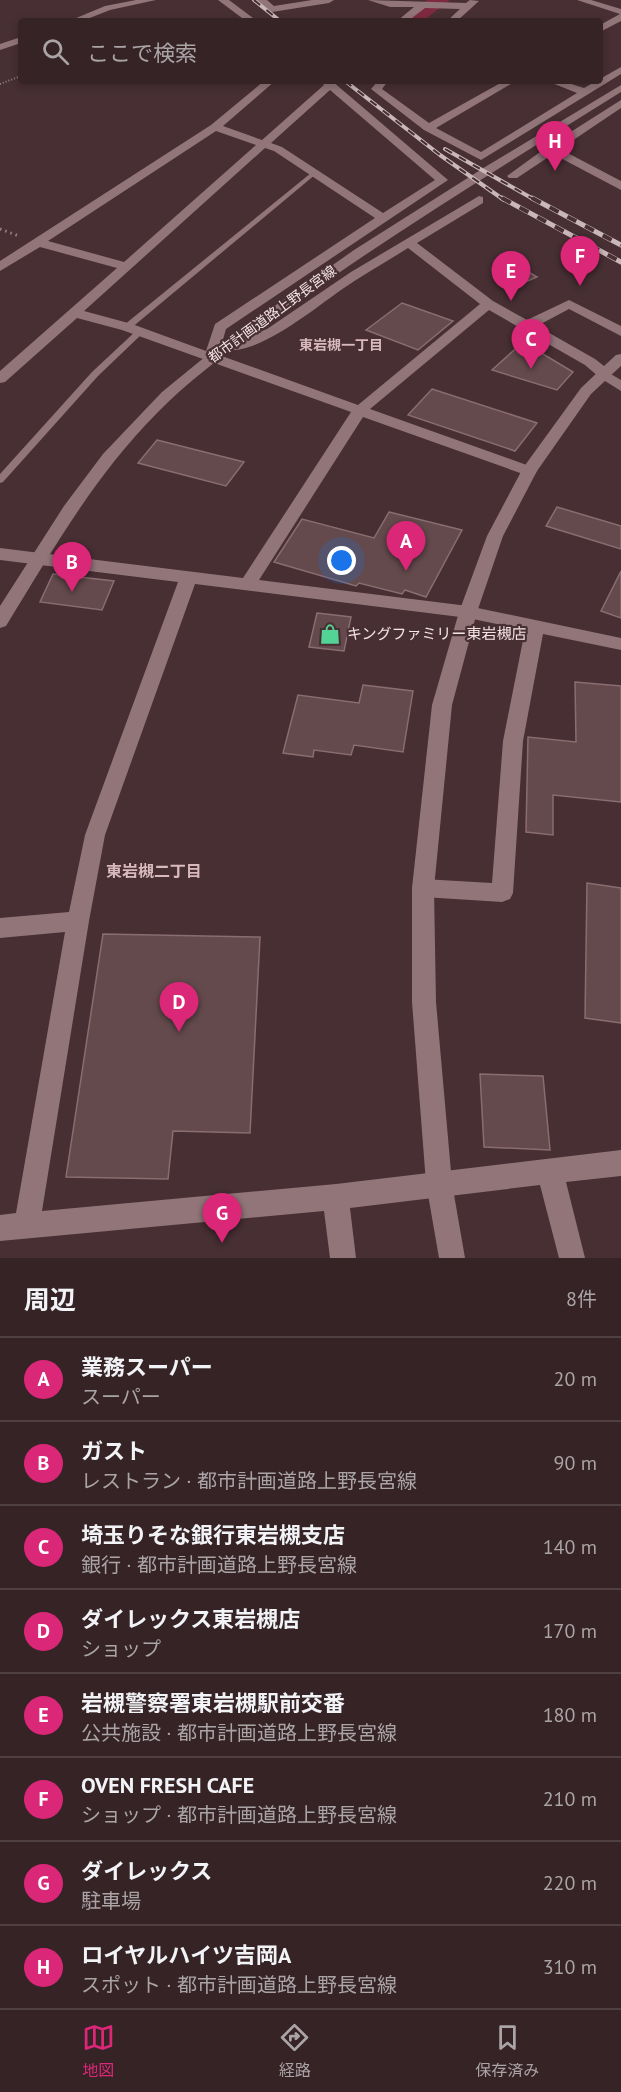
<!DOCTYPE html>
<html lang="ja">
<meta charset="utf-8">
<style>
body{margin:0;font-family:"PT Sans","Noto Sans JP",sans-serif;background:#402f32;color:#f1f3f6}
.you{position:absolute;left:342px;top:561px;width:21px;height:21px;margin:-15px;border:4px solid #fff;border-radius:50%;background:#1a73e8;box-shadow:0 0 0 9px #1a73e833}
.badge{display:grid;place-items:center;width:39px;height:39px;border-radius:50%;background:#db2777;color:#fff;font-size:20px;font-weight:700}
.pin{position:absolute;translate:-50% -50px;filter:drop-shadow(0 2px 3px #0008)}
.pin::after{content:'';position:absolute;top:32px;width:21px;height:18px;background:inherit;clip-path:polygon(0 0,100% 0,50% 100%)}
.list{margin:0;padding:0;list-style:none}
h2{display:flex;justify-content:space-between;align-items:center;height:78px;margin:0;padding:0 24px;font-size:26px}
h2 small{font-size:20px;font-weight:400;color:#aaa4a7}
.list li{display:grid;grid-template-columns:39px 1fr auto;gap:18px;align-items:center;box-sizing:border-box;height:84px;padding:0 24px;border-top:2px solid #4f4043}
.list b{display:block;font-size:22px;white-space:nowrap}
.list p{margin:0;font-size:20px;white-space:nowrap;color:#aaa4a7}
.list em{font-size:20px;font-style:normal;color:#aaa4a7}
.icon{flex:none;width:33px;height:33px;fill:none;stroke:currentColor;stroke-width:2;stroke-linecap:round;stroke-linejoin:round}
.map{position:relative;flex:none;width:621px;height:1258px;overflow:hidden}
.search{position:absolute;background:#352326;box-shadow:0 3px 9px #0003;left:18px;right:18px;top:18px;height:66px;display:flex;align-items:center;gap:15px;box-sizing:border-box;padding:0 21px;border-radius:6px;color:#aaa4a7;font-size:22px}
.sheet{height:750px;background:#352326}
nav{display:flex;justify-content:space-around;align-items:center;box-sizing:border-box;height:84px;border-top:2px solid #4f4043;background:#352326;font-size:16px;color:#aaa4a7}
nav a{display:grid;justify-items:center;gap:3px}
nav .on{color:#db2777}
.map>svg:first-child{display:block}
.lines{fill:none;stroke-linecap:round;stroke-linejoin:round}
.river{fill:#7e2a3e;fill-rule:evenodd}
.building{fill:#644a4d;stroke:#896d70;stroke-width:1.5}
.path-far1{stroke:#988386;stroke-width:2;stroke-dasharray:1 2;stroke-linecap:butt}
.path{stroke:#988386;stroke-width:3;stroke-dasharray:1.5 4;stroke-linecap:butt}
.service{fill:#917579;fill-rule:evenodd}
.minor{fill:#917579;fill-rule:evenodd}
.tertiary{fill:#917579;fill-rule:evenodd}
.rail-far1-casing{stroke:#c9b7ba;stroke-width:4}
.rail-casing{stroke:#c9b7ba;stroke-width:5}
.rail-far1{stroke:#472f33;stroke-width:2;stroke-dasharray:8;stroke-linecap:butt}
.rail{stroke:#472f33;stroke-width:4;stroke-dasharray:10;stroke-linecap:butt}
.labels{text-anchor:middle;stroke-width:4.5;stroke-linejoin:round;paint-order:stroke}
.far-street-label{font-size:14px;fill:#f4e4e6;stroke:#472f33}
.far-neighbourhood-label{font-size:14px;font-weight:bold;fill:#d8b9bd;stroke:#472f33}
.poi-label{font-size:15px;fill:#f4e4e6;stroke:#472f33;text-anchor:start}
.neighbourhood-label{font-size:16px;font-weight:bold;fill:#d8b9bd;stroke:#472f33}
</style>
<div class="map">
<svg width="621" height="1258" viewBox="0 0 621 1258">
<rect width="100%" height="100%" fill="#472f33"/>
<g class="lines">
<path class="river" d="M427,0H450L423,21H400Z"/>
</g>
<g class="building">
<path d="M518,266L537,277L514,287L494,277Z"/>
<path d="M402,303L453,321L418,350L366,330Z"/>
<path d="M523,342L573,372L557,390L492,370Z"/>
<path d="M432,389L537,423L515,451L408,415Z"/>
<path d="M157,440L244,462L226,486L138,463Z"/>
<path d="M557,507L621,526V549L546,526Z"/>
<path d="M389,512L462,530L426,597L405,590L402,594L359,583L356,586L274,562L302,519L374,538Z"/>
<path d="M621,571V618L601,611Z"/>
<path d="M53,574L114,581L102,610L40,602Z"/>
<path d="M317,613L351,617L344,651L309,647Z"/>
<path d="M575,682L621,686V802L553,795V835L526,832L528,737L576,742Z"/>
<path d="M363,685L413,691L403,752L354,745L351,755L314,750L313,757L283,753L298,695L359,703Z"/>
<path d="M587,883L621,888V1023L585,1018Z"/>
<path d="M103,934L260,937L250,1133L173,1131L168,1179L66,1177Z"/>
<path d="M480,1074L543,1076L550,1150L484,1147Z"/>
</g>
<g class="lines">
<path class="path-far1" d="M0,84L21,76"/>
<path class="path" d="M0,229L19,236"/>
<g class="service">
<path d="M311,173L316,174L130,329H124V325Z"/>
<path d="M137,330H140L144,332L98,376L3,482L0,483V474L92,372Z"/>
</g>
<g class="minor">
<path d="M136,0H156L110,10L82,21H69L105,6Z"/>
<path d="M218,0H229L257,21H246Z"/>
<path d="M257,0H267L274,6L312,0H334L329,3L272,12Z"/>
<path d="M368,0L466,3L470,0L479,1L457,21H447L460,9L425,8L408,21H397L414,7H390Z"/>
<path d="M577,0H591L621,9V21L600,32V25L620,14Z"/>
<path d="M21,37V43L0,50V44Z"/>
<path d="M621,67V74L481,160L424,130L371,89L378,81H388L382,89L429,123L504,81H516L436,128L481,152L577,93L547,81H562L584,88Z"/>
<path d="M264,81H275L223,126L262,140L324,85L321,81H332L448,180L226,329L222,343L241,340L267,329L351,272L479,196L483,197V203L417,243L493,301L527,320L569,300L621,326V336L569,309L537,326L595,359L604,366L616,355L621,354V366L609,377H599L585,365L489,310L370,409L535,468L537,471L535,474H523L363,417L259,580L468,606L621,638V650L543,634L523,741L513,893L510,899L502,902L423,897L415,894L412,888L415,882L423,879L492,883L503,741L525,630L468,618L195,584L105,835L89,921L42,1211L336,1184L621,1150V1176L566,1182L585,1258H559L540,1185L350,1208L356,1258H330L324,1211L0,1241V1215L16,1213L65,932L0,938V918L69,912L85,835L178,582L0,560V548L243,578L351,412L122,330L77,318L5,382L0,383V371L117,268L40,247L0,271V261L211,125ZM330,90L435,180L383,213L282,147L271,143ZM216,131L256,145L124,262L48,241ZM265,148L274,151L375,218L215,324L206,351L132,324L84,311ZM408,248L480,304L358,405L219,355L221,347C248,364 319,305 341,290C363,275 386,262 408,248Z"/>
<path d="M621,100V108L560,149L621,181V190L553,154L517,178H509L507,176L547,147Z"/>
</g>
<g class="tertiary">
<path d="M621,85V92C508,163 394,232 286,310C242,342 196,373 158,412C95,475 52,551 6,626L0,628V606L64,506L103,454L162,392L222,343L354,250L485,167Z"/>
<path d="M604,370L621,380V391L605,381L591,394L537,471L503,536L477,612L452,705L434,888L436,1002L452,1183L465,1258H439L426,1183L412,1002V888L432,705L459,612L487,536L523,468L581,388L599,371Z"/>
</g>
<g class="rail-far1-casing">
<g id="rail-far1">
<path d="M254,0L280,21"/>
<path d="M345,81L440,155L504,200"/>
<path d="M445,149L535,200"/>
</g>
</g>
<g class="rail-casing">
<g id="rail">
<path d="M502,198L621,262"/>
<path d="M532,198L621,245"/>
</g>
</g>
<use href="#rail-far1" class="rail-far1"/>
<use href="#rail" class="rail"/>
</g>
<defs>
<g id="shop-bare" transform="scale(1.62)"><path d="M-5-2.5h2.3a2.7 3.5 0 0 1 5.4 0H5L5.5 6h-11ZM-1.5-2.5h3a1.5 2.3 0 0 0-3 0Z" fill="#53d396" stroke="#472f33" stroke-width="2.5" paint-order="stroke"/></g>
</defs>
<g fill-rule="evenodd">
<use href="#shop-bare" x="330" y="634"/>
</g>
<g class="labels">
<g class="far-street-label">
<text transform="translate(272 314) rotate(-36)" y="5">都市計画道路上野長宮線</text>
</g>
<g class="far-neighbourhood-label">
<text x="341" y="350">東岩槻一丁目</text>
</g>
<g class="poi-label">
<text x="347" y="639">キングファミリー東岩槻店</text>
</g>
<g class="neighbourhood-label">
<text x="154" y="877">東岩槻二丁目</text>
</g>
</g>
</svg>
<div class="you"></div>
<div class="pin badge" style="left:406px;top:571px">A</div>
<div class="pin badge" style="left:72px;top:592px">B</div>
<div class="pin badge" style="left:531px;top:369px">C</div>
<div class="pin badge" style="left:179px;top:1032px">D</div>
<div class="pin badge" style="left:511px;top:301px">E</div>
<div class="pin badge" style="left:580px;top:286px">F</div>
<div class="pin badge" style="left:222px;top:1243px">G</div>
<div class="pin badge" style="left:555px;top:171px">H</div>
<div class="search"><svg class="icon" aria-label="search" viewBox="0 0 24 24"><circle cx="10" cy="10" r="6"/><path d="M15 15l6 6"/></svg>ここで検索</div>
</div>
<section class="sheet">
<h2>周辺<small>8件</small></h2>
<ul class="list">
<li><span class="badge">A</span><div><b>業務スーパー</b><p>スーパー</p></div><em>20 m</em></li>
<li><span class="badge">B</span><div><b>ガスト</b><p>レストラン · 都市計画道路上野長宮線</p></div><em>90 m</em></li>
<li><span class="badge">C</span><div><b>埼玉りそな銀行東岩槻支店</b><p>銀行 · 都市計画道路上野長宮線</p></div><em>140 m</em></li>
<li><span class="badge">D</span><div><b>ダイレックス東岩槻店</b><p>ショップ</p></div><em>170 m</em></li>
<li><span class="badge">E</span><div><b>岩槻警察署東岩槻駅前交番</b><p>公共施設 · 都市計画道路上野長宮線</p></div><em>180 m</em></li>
<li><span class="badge">F</span><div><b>OVEN FRESH CAFE</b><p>ショップ · 都市計画道路上野長宮線</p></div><em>210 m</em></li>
<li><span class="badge">G</span><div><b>ダイレックス</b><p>駐車場</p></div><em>220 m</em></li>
<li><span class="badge">H</span><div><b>ロイヤルハイツ吉岡A</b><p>スポット · 都市計画道路上野長宮線</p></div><em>310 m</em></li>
</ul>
</section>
<nav>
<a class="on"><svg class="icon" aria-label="map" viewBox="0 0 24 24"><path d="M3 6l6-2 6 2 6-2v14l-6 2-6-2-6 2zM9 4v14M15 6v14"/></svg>地図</a>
<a><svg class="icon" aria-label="directions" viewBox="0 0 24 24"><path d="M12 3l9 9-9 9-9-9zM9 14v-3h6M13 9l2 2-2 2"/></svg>経路</a>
<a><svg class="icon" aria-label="saved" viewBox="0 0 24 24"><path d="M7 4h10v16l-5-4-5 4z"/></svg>保存済み</a>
</nav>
